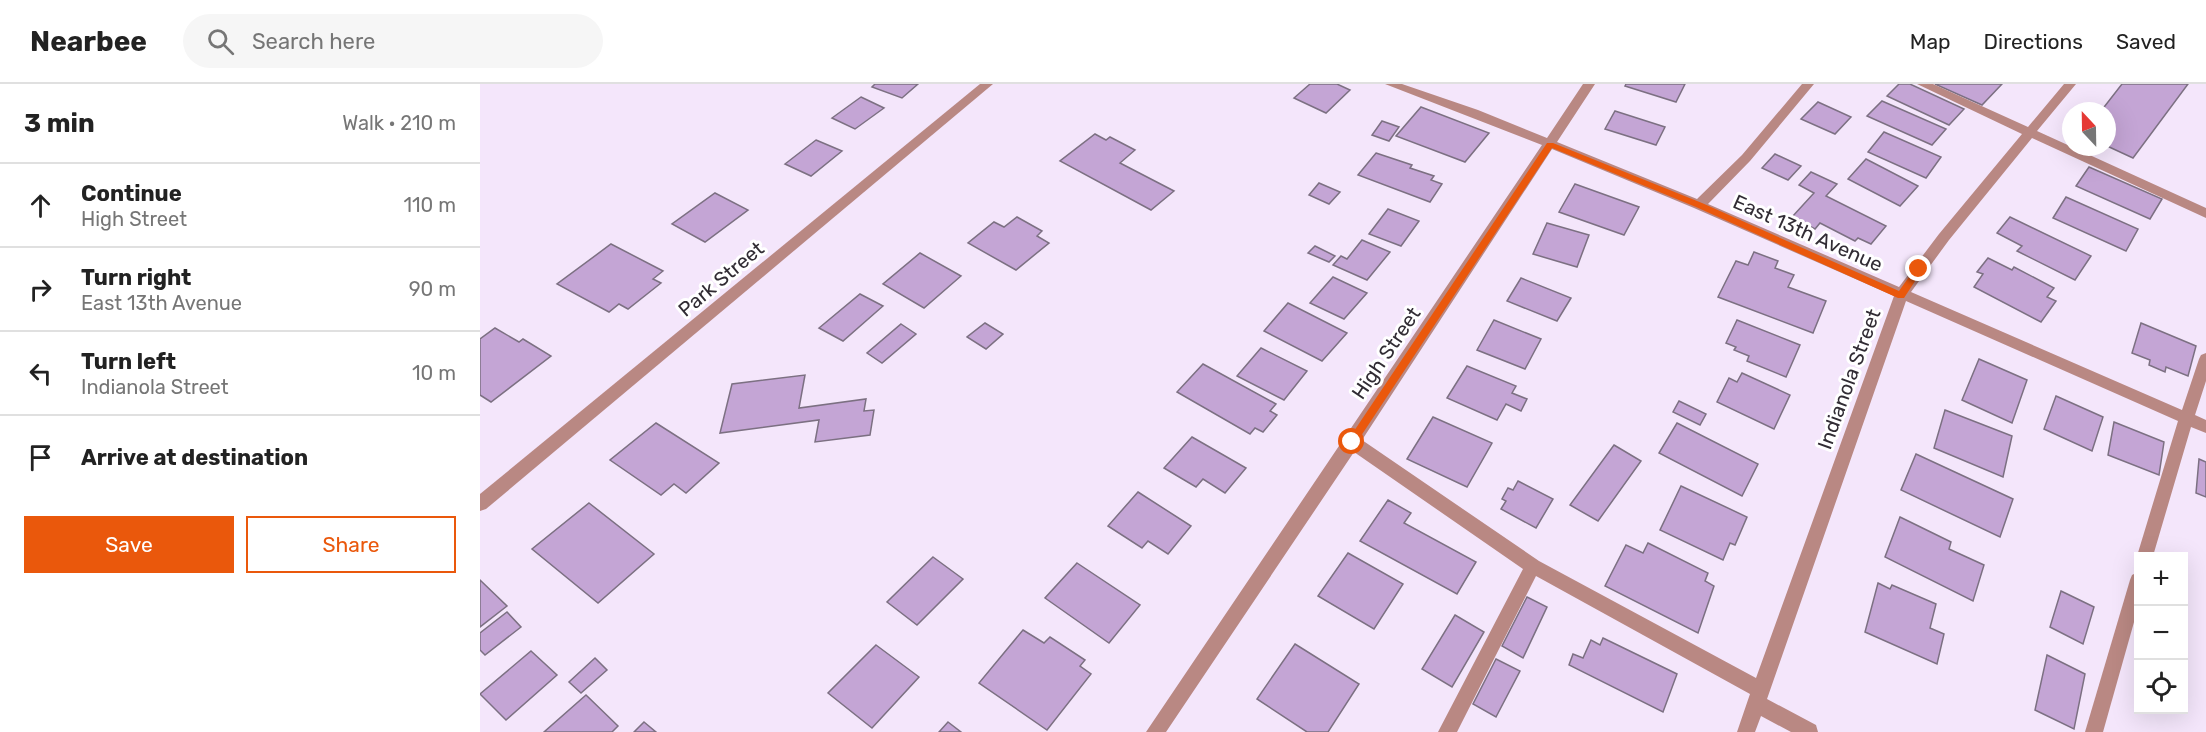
<!DOCTYPE html>
<meta charset="utf-8">
<style>
body{margin:0;font-family:Rubik,sans-serif;background:#f6f6f6;color:#222}
.controls{position:absolute;right:18px;bottom:18px;display:grid;overflow:hidden;border-radius:0px;box-shadow:0 6px 24px #0002}
.controls button{width:54px;height:54px;display:grid;place-items:center;padding:0;border:0;border-bottom:2px solid #e0e0e0;background:#fff;color:#222;font:30px sans-serif}
.compass{position:absolute;left:1582px;top:18px;width:54px;height:54px;border-radius:50%;background:#fff;box-shadow:0 6px 24px #0002;rotate:338deg}
.stop{position:absolute;width:18px;height:18px;margin:-14px;border:4px solid #ea580c;border-radius:50%;background:#fff}
.stop.end{background:#ea580c;border-color:#fff;box-shadow:0 2px 6px #0008}
.list{margin:0;padding:0;list-style:none}
h2{display:flex;justify-content:space-between;align-items:center;height:78px;margin:0;padding:0 24px;font-size:26px}
h2 small{font-size:20px;font-weight:400;color:#767676}
.list li{display:grid;grid-template-columns:39px 1fr auto;gap:18px;align-items:center;box-sizing:border-box;height:84px;padding:0 24px;border-top:2px solid #e0e0e0}
.list b{display:block;font-size:22px;white-space:nowrap}
.list p{margin:0;font-size:20px;white-space:nowrap;color:#767676}
.list em{font-size:20px;font-style:normal;color:#767676}
.actions{display:flex;gap:12px;padding:18px 24px}
.actions a{flex:1;padding:14px 0;border:2px solid #ea580c;border-radius:0px;text-align:center;font-size:21px;color:#ea580c}
.actions .main{background:#ea580c;color:#fff}
.icon{flex:none;width:33px;height:33px;fill:none;stroke:currentColor;stroke-width:2;stroke-linecap:round;stroke-linejoin:round}
.map{position:relative;flex:none;width:1726px;height:648px;overflow:hidden}
header{display:flex;align-items:center;gap:36px;box-sizing:border-box;height:84px;padding:0 30px;background:#fff;border-bottom:2px solid #e0e0e0}
header strong{font-size:28px}
nav{display:flex;gap:33px;margin-inline-start:auto;font-size:21px}
.search{width:420px;height:54px;background:#f6f6f6;display:flex;align-items:center;gap:15px;box-sizing:border-box;padding:0 21px;border-radius:33px;color:#767676;font-size:22px}
main{display:flex}
aside{flex:1;background:#fff}
.map>svg:first-child{display:block}
.building{fill:#c4a5d5;stroke:#7c7082;stroke-width:1.5}
.lines{fill:none;stroke-linecap:round;stroke-linejoin:round}
.minor{fill:#b98883;fill-rule:evenodd}
.route{fill:#ea580c}
.labels{text-anchor:middle;stroke-width:6;stroke-linejoin:round;paint-order:stroke}
.street-label{font-size:20px;fill:#312c34;stroke:#fff}
</style>
<header>
<strong>Nearbee</strong>
<div class="search"><svg class="icon" aria-label="search" viewBox="0 0 24 24"><circle cx="10" cy="10" r="6"/><path d="M15 15l6 6"/></svg>Search here</div>
<nav><a>Map</a><a>Directions</a><a>Saved</a></nav>
</header>
<main>
<aside>
<h2>3 min<small>Walk · 210 m</small></h2>
<ul class="list">
<li><svg class="icon" aria-label="ahead" viewBox="0 0 24 24"><path d="M12 20V5M6 11l6-6 6 6"/></svg><div><b>Continue</b><p>High Street</p></div><em>110 m</em></li>
<li><svg class="icon" aria-label="right" viewBox="0 0 24 24"><path d="M7 20v-9h11M14 6l5 5-5 5"/></svg><div><b>Turn right</b><p>East 13th Avenue</p></div><em>90 m</em></li>
<li><svg class="icon" aria-label="left" viewBox="0 0 24 24"><path d="M17 20v-9H6M10 6l-5 5 5 5"/></svg><div><b>Turn left</b><p>Indianola Street</p></div><em>10 m</em></li>
<li><svg class="icon" aria-label="arrive" viewBox="0 0 24 24"><path d="M6 21V4h12l-3 4 3 4H6"/></svg><div><b>Arrive at destination</b></div></li>
</ul>
<div class="actions"><a class="main">Save</a><a>Share</a></div>
</aside>
<div class="map">
<svg width="1726" height="648" viewBox="0 0 1726 648">
<rect width="100%" height="100%" fill="#f4e6fb"/>
<g class="building">
<path d="M395,0H438L422,14L392,3Z"/>
<path d="M830,0H857L870,6L846,29L814,14Z"/>
<path d="M1146,0H1205L1196,18L1145,2Z"/>
<path d="M1419,0H1430L1484,25L1469,41L1407,12Z"/>
<path d="M1455,0H1522L1502,21Z"/>
<path d="M1642,0H1708L1653,74L1627,62V27H1621Z"/>
<path d="M381,13L404,24L375,45L352,34Z"/>
<path d="M1402,17L1466,45L1452,61L1387,32Z"/>
<path d="M1338,18L1371,33L1355,50L1321,35Z"/>
<path d="M941,23L1009,49L985,78L916,52Z"/>
<path d="M1135,27L1185,43L1176,61L1125,45Z"/>
<path d="M902,37L919,43L909,57L892,51Z"/>
<path d="M1404,48L1461,73L1446,94L1388,68Z"/>
<path d="M615,50L626,56L630,53L655,66L640,79L694,107L671,126L580,77Z"/>
<path d="M336,56L362,67L331,92L305,80Z"/>
<path d="M896,69L932,81L930,84L954,92L951,96L962,100L950,118L878,91Z"/>
<path d="M1295,70L1321,82L1308,96L1282,84Z"/>
<path d="M1386,75L1438,102L1420,122L1368,95Z"/>
<path d="M1609,83L1682,115L1670,135L1596,102Z"/>
<path d="M1331,88L1357,100L1346,112L1406,142L1391,160L1378,154L1375,157L1340,139L1335,145L1312,133L1334,109L1319,101Z"/>
<path d="M839,99L860,108L849,120L829,111Z"/>
<path d="M1095,100L1159,123L1144,151L1079,128Z"/>
<path d="M235,109L268,126L225,158L192,140Z"/>
<path d="M1586,113L1658,145L1646,167L1573,134Z"/>
<path d="M908,125L939,137L921,162L889,150Z"/>
<path d="M537,133L562,147L557,152L569,159L536,186L488,159L514,138L524,143Z"/>
<path d="M1530,133L1611,172L1595,196L1537,167L1542,162L1517,149Z"/>
<path d="M1067,139L1109,151L1097,183L1053,170Z"/>
<path d="M882,156L910,168L887,196L853,181L861,172L867,175Z"/>
<path d="M131,160L183,187L173,195L181,199L148,225L139,220L129,228L77,200Z"/>
<path d="M835,162L855,172L849,178L828,169Z"/>
<path d="M1274,168L1298,177L1295,184L1314,191L1308,203L1346,217L1333,249L1238,213L1256,177L1268,181Z"/>
<path d="M440,169L481,192L444,224L403,200Z"/>
<path d="M1508,174L1532,186L1534,183L1574,204L1567,213L1576,217L1561,238L1494,203L1503,190L1497,188Z"/>
<path d="M853,193L887,209L864,235L830,219Z"/>
<path d="M1041,194L1091,214L1077,237L1027,217Z"/>
<path d="M380,210L403,222L363,257L339,244Z"/>
<path d="M808,219L867,249L842,277L784,247Z"/>
<path d="M1014,236L1061,255L1045,285L997,266Z"/>
<path d="M1257,236L1320,261L1306,293L1267,277L1269,272L1254,266L1256,263L1246,259Z"/>
<path d="M505,239L523,250L506,265L487,253Z"/>
<path d="M1661,239L1716,262L1708,292L1686,283L1685,288L1669,281L1670,276L1652,269Z"/>
<path d="M421,240L436,250L402,279L387,269Z"/>
<path d="M15,244L39,258L43,255L71,272L11,318L0,311V255Z"/>
<path d="M781,264L827,287L804,316L757,292Z"/>
<path d="M1499,275L1547,296L1532,339L1482,316Z"/>
<path d="M723,280L796,320L790,327L797,331L783,348L775,344L770,350L697,308Z"/>
<path d="M987,282L1036,302L1032,309L1047,315L1041,327L1026,320L1017,336L967,314Z"/>
<path d="M1262,289L1310,311L1294,345L1237,318L1249,294L1257,298Z"/>
<path d="M325,291L319,324L386,315L384,327L394,326L390,351L335,358L339,336L240,349L252,300Z"/>
<path d="M1576,312L1623,333L1612,367L1564,345Z"/>
<path d="M1199,317L1226,330L1220,341L1193,328Z"/>
<path d="M1465,326L1532,352L1523,393L1454,364Z"/>
<path d="M953,333L1012,359L987,403L927,375Z"/>
<path d="M1634,338L1684,358L1679,391L1628,371Z"/>
<path d="M176,339L239,379L206,409L194,400L181,411L130,376Z"/>
<path d="M1197,339L1278,380L1262,412L1179,369Z"/>
<path d="M712,353L766,384L745,409L723,395L716,403L684,384Z"/>
<path d="M1134,361L1161,377L1118,437L1090,421Z"/>
<path d="M1436,370L1533,415L1520,453L1421,406Z"/>
<path d="M1719,375L1726,378V413L1716,409Z"/>
<path d="M1038,397L1073,415L1056,444L1021,425L1026,417L1022,415L1028,404L1033,406Z"/>
<path d="M1201,402L1267,433L1255,461L1250,459L1243,476L1180,446Z"/>
<path d="M658,408L711,442L688,470L668,457L662,464L628,442Z"/>
<path d="M908,416L931,429L924,439L996,478L977,510L880,457Z"/>
<path d="M109,419L174,470L118,519L52,465Z"/>
<path d="M1420,433L1471,458L1469,465L1504,481L1493,517L1405,473Z"/>
<path d="M1168,459L1228,489L1225,497L1234,502L1218,549L1125,502L1146,461L1163,469Z"/>
<path d="M868,469L923,500L894,545L838,512Z"/>
<path d="M453,473L483,495L437,541L407,518Z"/>
<path d="M597,479L660,521L629,559L565,514Z"/>
<path d="M0,496L27,522L0,543Z"/>
<path d="M1398,499L1410,505L1412,501L1456,520L1450,544L1464,550L1457,580L1385,548Z"/>
<path d="M1581,507L1614,523L1603,560L1570,543Z"/>
<path d="M1047,513L1067,523L1043,574L1022,562Z"/>
<path d="M27,528L41,543L5,571L0,566V549Z"/>
<path d="M975,531L1004,548L972,603L942,585Z"/>
<path d="M543,546L564,559L570,553L605,576L600,582L611,590L567,646L499,599Z"/>
<path d="M1123,554L1197,590L1183,628L1089,581L1093,570L1103,574L1111,556L1120,561Z"/>
<path d="M815,560L879,600L848,648H827L777,615Z"/>
<path d="M396,561L439,593L392,644L348,609Z"/>
<path d="M51,567L77,591L26,636L0,610Z"/>
<path d="M1567,571L1605,590L1594,645L1555,626Z"/>
<path d="M115,574L127,586L101,609L89,598Z"/>
<path d="M1016,575L1040,587L1016,633L993,620Z"/>
<path d="M106,611L138,642L132,648H64Z"/>
<path d="M164,638L176,648H154Z"/>
<path d="M468,638L481,648H459Z"/>
</g>
<g class="lines">
<g class="minor">
<path d="M500,0H513L6,425L0,427V410Z"/>
<path d="M905,0H922L998,26L1067,54L1103,0H1115L1077,58L1217,115L1262,71L1322,0H1334L1270,77L1228,120L1419,203L1459,150L1542,50L1437,0H1453L1548,43L1584,0H1596L1557,47L1726,124V134L1552,54L1469,156L1431,208L1702,326L1719,275L1721,271L1726,269V297L1715,331L1726,336V349L1711,343L1673,472H1658V476L1657,472L1698,337L1426,217L1287,615L1336,641L1338,648H1311L1281,632L1275,648H1257L1270,610L1056,492L977,648H958L1043,485L874,368L686,648H666L1062,61ZM1072,65L1214,124L1414,212L1276,594L1059,477L882,356Z"/>
<path d="M1658,488V524L1623,648H1605L1650,496L1652,491Z"/>
</g>
</g>
<path class="route" d="M1067,59H1073L1222,119L1419,207L1436,183H1442L1443,185L1424,214H1418L1216,123L1072,64L875,361H868V356Z"/>
<g class="labels">
<g class="street-label">
<text transform="translate(1328 149) rotate(24)" y="7">East 13th Avenue</text>
<text transform="translate(241 195) rotate(-40)" y="7">Park Street</text>
<text transform="translate(906 269) rotate(-56)" y="7">High Street</text>
<text transform="translate(1369 295) rotate(-70)" y="7">Indianola Street</text>
</g>
</g>
</svg>
<div class="controls">
<button>+</button>
<button>−</button>
<button><svg class="icon" aria-label="locate" viewBox="0 0 24 24"><circle cx="12" cy="12" r="6"/><path d="M12 2v4M12 18v4M2 12h4M18 12h4"/></svg></button>
</div>
<svg class="compass" viewBox="-18 -18 36 36"><path d="M0-13l5 13h-10z" fill="#e53935"/><path d="M0 13l5-13h-10z" fill="#767676"/></svg>
<div class="stop" style="left:872px;top:358px"></div>
<div class="stop end" style="left:1439px;top:185px"></div>
</div>
</main>
